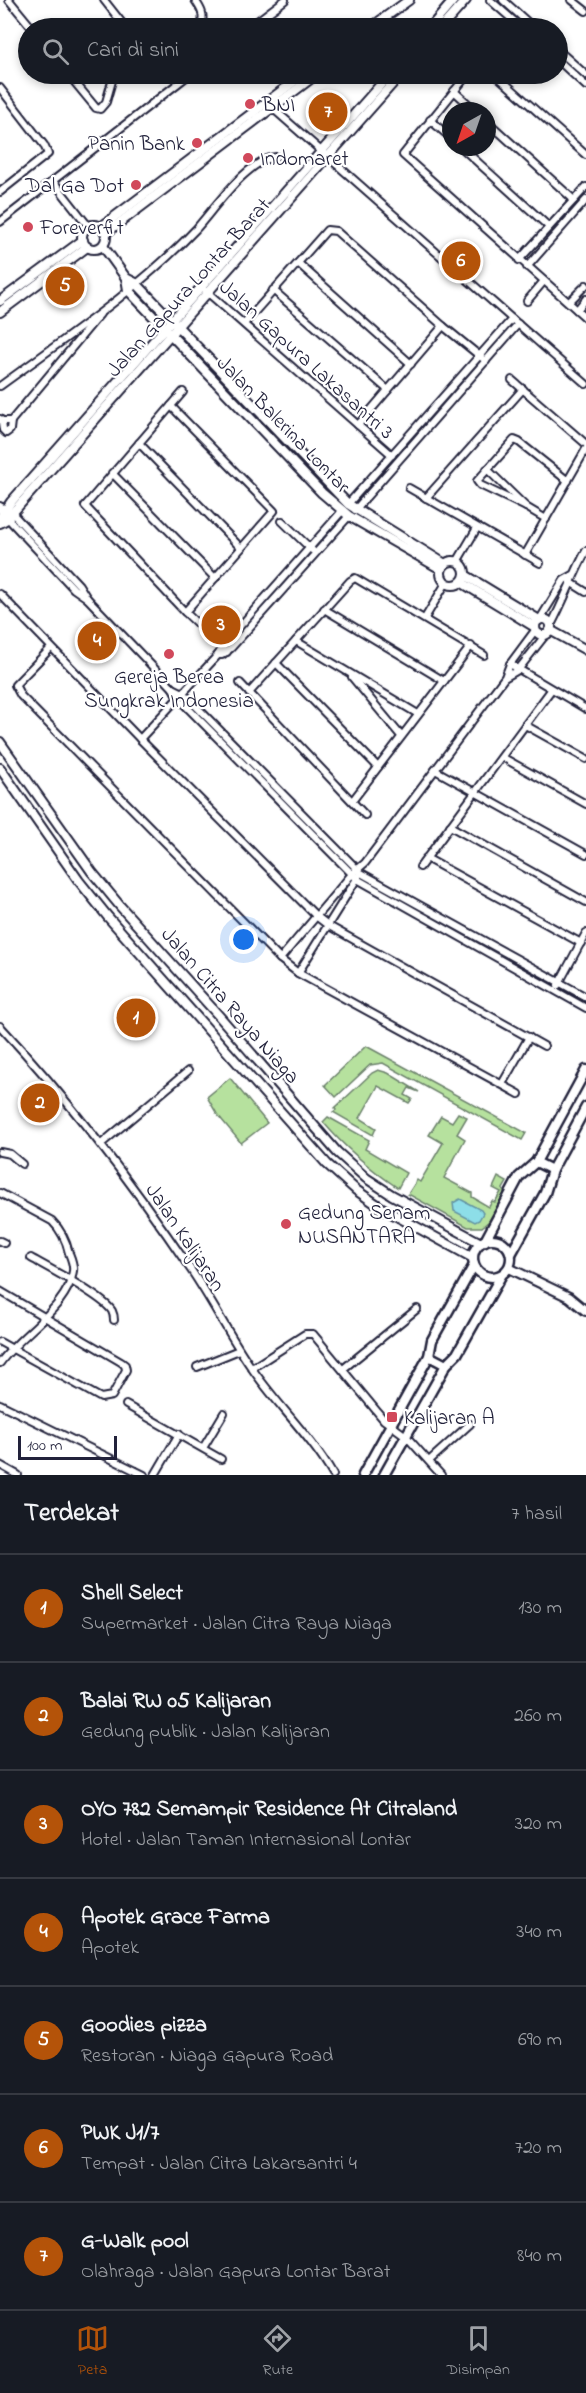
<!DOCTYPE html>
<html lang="id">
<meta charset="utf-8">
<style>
body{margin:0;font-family:"Indie Flower",sans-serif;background:#242831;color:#f1f3f6}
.compass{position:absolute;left:442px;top:102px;width:54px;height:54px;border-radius:50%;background:#171b24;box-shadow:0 3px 9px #0003;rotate:220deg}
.scale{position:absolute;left:18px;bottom:15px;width:99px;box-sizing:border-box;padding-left:6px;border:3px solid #22223b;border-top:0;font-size:16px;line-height:21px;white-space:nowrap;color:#22223b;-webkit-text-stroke:4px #fff;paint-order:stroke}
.you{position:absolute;left:244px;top:940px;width:21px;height:21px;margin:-15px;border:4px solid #fff;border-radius:50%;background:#1a73e8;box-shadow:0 0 0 9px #1a73e833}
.badge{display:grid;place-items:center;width:39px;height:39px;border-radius:50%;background:#b45309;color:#fff;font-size:20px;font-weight:700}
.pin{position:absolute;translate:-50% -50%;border:3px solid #fff;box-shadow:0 2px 6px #0006}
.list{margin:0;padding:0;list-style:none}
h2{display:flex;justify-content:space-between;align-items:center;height:78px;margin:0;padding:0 24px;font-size:26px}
h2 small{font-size:20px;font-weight:400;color:#9ea1a6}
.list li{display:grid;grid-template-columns:39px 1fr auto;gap:18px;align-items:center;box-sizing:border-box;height:108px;padding:0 24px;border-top:2px solid #363941}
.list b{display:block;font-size:22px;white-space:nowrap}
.list p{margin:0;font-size:20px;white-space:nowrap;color:#9ea1a6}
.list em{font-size:20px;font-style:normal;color:#9ea1a6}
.icon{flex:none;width:33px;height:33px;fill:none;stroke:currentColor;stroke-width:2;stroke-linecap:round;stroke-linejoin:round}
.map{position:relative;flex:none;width:586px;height:1475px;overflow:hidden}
.search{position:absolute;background:#171b24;box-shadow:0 3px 9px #0003;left:18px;right:18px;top:18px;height:66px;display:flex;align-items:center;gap:15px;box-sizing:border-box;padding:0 21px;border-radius:33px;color:#9ea1a6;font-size:22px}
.sheet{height:834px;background:#171b24}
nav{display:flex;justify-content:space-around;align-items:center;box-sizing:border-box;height:84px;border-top:2px solid #363941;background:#171b24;font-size:16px;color:#9ea1a6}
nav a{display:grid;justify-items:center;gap:3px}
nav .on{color:#b45309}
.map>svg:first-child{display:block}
.green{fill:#b6e19e;stroke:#6c826c;stroke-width:1.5}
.water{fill:#8ddee8;stroke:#6293a3;stroke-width:1.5}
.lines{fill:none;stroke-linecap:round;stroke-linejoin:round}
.minor-casing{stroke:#22223b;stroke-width:10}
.tertiary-casing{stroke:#22223b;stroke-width:12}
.secondary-casing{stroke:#22223b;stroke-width:13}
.minor{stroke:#fff;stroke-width:6}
.tertiary{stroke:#fff;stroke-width:8}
.secondary{stroke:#fff;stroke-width:8}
.poi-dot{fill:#d1495b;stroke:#fff;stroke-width:2}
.labels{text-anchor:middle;stroke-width:4.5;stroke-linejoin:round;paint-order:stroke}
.poi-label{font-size:21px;fill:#22223b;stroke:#fff;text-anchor:start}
.street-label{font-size:21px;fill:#22223b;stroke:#fff}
</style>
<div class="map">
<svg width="586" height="1475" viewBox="0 0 586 1475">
<rect width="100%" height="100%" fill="#fff"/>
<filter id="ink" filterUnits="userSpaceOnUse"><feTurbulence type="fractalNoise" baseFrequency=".0167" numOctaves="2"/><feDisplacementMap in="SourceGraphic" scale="12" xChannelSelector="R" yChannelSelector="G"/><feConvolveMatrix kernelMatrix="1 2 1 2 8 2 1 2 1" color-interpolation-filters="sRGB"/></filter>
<g filter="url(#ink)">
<g class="green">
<path d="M366,1046L526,1133L522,1140L383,1063L370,1065L336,1097L325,1085Z"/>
<path d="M378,1070L388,1073L419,1092L409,1088L405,1095L412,1099L409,1103L378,1086L360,1118L376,1128L373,1135L333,1112L336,1110L335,1108L372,1073Z"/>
<path d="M230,1078L267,1123L241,1143L217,1114L207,1097Z"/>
<path d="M458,1113L467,1117L457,1134L465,1139L444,1178L472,1193V1197L489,1207L492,1201L495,1202L501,1192L493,1188L498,1177L507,1182L503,1189L504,1194L489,1221L482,1227H468L408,1194L417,1180L420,1182L443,1143L429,1135L441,1116L452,1122Z"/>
<path d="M328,1117L369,1140L365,1149L406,1173L398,1188C370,1169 345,1148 323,1122Z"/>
</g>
<path class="water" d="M460,1199L481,1210L483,1213L479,1220L475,1222L454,1211L453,1203Z"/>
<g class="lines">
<g class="minor-casing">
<g id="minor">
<path d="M9,0L32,28"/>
<path d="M104,0L126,28"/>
<path d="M195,0C201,9 205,15 201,26L197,28"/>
<path d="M490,0L522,28"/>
<path d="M503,0L534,28"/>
<path d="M572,0L586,11"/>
<path d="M248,28L285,0"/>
<path d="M558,50L586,75"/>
<path d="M558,60L586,86"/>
<path d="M68,74L96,108L100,109L106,102L114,74"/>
<path d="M468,74L403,155L586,318"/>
<path d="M495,74L586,155"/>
<path d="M0,88L44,145L48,154L0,192"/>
<path d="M454,91L476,111"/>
<path d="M269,105L586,384"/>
<path d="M430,120L451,138"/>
<path d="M487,121L574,200"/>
<path d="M461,147L549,227"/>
<path d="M53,181L89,227"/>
<path d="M0,222L190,74"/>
<path d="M519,260L586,187"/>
<path d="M298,263L411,364"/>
<path d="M527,267L586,200"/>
<path d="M273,290L388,390"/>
<path d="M206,291L392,455"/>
<path d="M527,301L544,281"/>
<path d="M569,302L586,285"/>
<path d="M577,310L586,299"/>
<path d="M244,324L327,230L336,231L443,326L486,361"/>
<path d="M512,380L586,444"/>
<path d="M0,386C67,337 138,290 196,229C214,209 249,158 276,157"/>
<path d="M183,392L85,506L185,612L227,652"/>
<path d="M171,406L274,511L185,612"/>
<path d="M0,419L2,421H11L100,314"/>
<path d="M2,421L3,430L6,433L10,430L11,421"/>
<path d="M358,425L443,326"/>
<path d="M139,443L241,548"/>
<path d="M487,469L526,507L546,519"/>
<path d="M112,473L215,578"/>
<path d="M409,488L540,563"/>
<path d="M426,498L523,389"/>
<path d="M348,504L512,319"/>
<path d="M0,506L12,513L79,585L87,598"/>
<path d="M526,507L480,485L477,481L514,440L519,442L568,481"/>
<path d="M0,510L74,589L87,598L173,688"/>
<path d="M355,510L518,324"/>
<path d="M282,521L312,550"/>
<path d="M525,555L586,449"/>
<path d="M457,562L477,528"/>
<path d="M570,582L586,592"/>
<path d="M0,594L140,739L316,916L329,926L544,1046"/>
<path d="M324,609L444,681"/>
<path d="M425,618L446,583"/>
<path d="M540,619L564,580L573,575"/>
<path d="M551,625C564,601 573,575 586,551"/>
<path d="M296,641L418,714"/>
<path d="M51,648L15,685L21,696L280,959L298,973L519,1094"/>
<path d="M218,655H222L231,648L349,516"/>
<path d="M276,663L378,767"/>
<path d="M510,664L586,709"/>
<path d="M352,677L401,736"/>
<path d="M506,677L518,670L547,633"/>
<path d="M240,683L365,815"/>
<path d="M249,693L350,581L355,578L484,655"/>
<path d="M525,725L586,759"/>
<path d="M140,739L218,655L225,643L343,510"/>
<path d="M502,757L586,804"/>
<path d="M435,770L586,854"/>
<path d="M353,800L471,646"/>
<path d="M450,826L586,902"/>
<path d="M426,858L581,943"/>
<path d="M420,867L551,690"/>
<path d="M280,959L352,874L365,863L505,677L510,664L536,629"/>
<path d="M298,973L358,877"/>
<path d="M558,985L586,933"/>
<path d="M586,997L361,873L183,693L173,688L178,698L357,879L586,1008"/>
<path d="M0,1026C70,1101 133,1184 191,1270C212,1301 229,1335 251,1367C276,1404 310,1435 333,1475"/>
<path d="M502,1084L529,1037"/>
<path d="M101,1144L188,1071"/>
<path d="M0,1152L10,1154L22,1164"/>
<path d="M0,1193L52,1221C61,1230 66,1240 69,1253C71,1258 74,1265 73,1271C69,1307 20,1334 0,1363"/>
<path d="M0,1241L4,1243"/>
<path d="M31,1258C47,1267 104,1297 112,1311C113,1313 114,1317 114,1320"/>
<path d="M0,1291L121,1362L125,1365L126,1370L112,1396L101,1398L0,1342"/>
<path d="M197,1367L239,1350"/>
<path d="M252,1368L305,1334H313L384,1420L406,1436L441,1475"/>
<path d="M343,1369L417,1309"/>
<path d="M0,1404L144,1475"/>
<path d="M126,1405L221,1459"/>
<path d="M203,1448L224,1413"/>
<path d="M429,1461L470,1424"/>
<path d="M0,1465L18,1475"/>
<path d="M155,1475L179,1434"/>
</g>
</g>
<g class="tertiary-casing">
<g id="tertiary">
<path d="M370,28L409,0"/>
<path d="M430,28L454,0"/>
<path d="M441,28L466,0"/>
<circle cx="94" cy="237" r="12"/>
<path d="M101,227L304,74"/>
<path d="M106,233L317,74"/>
<path d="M103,246L126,278L128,290L322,493L349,516L441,569"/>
<path d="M126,278L136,283L348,504L445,564"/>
<path d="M0,301L83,240"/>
<path d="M0,312L87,247"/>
<path d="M0,518L11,502L390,74"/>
<path d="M0,523L7,519L401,74"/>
<circle cx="453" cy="573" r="12"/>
<path d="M465,575L539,620"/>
<path d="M461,582L535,627"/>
<circle cx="543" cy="627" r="8"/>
<path d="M550,630L586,650"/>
<path d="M0,742L92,872L120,906L219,1016L337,1152L366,1178L392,1195L481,1243"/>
<path d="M0,768L79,881L108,917L327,1164L356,1190L382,1208L473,1258"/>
<path d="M509,1268L569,1297L586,1311"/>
</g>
</g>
<g class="secondary-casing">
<g id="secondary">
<path d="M536,1162L552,1170"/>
<circle cx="492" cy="1258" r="19"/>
<path d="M485,1241L519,1177L536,1162L586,1070"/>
<path d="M511,1254L545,1193L552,1170L586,1107"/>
<path d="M429,1356L446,1365"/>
<path d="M363,1475L429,1356L432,1340L474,1265"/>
<path d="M384,1475L446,1365L457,1354L501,1276"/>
</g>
</g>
<use href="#minor" class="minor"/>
<use href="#tertiary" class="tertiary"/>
<use href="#secondary" class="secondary"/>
</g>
</g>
<g class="poi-dot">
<circle cx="250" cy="104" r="6"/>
<circle cx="197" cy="143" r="6"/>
<circle cx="248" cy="158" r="6"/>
<circle cx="136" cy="185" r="6"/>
<circle cx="28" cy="227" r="6"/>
<circle cx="169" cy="654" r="6"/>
<circle cx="286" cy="1224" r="6"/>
<rect x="386" y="1411" width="12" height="12" rx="3"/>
</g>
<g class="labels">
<g class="poi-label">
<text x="262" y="111">BNI</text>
<text x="185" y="150" text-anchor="end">Panin Bank</text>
<text x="260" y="165">Indomaret</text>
<text x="124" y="192" text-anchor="end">Dal Ga Dot</text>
<text x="40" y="234">Foreverfit</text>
<text x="169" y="683" text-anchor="middle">Gereja Berea<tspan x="169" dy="24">Sungkrak Indonesia</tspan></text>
<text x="298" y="1219">Gedung Senam<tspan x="298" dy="24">NUSANTARA</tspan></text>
<text x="404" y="1424">Kalijaran A</text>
</g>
<g class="street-label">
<text transform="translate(188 287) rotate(-48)" y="7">Jalan Gapura Lontar Barat</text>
<text transform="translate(307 359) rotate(42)" y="7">Jalan Gapura Lakasantri 3</text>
<text transform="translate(284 424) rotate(46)" y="7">Jalan Balerina Lontar</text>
<text transform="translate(231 1005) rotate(49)" y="7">Jalan Citra Raya Niaga</text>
<text transform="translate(186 1237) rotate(56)" y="7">Jalan Kalijaran</text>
</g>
</g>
</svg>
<svg class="compass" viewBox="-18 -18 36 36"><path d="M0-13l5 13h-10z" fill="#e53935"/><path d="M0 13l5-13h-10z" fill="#9ea1a6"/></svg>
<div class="scale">100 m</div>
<div class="you"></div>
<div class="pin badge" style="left:136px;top:1018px">1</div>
<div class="pin badge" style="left:40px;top:1103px">2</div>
<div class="pin badge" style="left:221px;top:625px">3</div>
<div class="pin badge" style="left:97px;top:641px">4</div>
<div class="pin badge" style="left:65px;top:286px">5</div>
<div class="pin badge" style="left:461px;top:261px">6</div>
<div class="pin badge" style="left:328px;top:112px">7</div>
<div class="search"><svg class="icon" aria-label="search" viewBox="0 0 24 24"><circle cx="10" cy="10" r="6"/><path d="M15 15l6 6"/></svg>Cari di sini</div>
</div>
<section class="sheet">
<h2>Terdekat<small>7 hasil</small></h2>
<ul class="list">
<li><span class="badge">1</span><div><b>Shell Select</b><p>Supermarket · Jalan Citra Raya Niaga</p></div><em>130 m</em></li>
<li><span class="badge">2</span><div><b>Balai RW 05 Kalijaran</b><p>Gedung publik · Jalan Kalijaran</p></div><em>260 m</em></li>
<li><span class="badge">3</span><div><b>OYO 782 Semampir Residence At Citraland</b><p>Hotel · Jalan Taman Internasional Lontar</p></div><em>320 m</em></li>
<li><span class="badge">4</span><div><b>Apotek Grace Farma</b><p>Apotek</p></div><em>340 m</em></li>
<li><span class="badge">5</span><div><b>Goodies pizza</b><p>Restoran · Niaga Gapura Road</p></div><em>690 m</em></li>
<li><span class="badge">6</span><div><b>PWK J1/7</b><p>Tempat · Jalan Citra Lakarsantri 4</p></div><em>720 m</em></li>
<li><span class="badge">7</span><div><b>G-Walk pool</b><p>Olahraga · Jalan Gapura Lontar Barat</p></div><em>840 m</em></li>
</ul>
</section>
<nav>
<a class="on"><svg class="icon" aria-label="map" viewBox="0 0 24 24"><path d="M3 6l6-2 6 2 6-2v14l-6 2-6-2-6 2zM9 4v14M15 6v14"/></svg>Peta</a>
<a><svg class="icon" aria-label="directions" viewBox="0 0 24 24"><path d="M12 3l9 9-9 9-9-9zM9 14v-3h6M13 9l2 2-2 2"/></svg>Rute</a>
<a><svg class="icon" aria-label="saved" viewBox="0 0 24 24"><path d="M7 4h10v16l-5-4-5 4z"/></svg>Disimpan</a>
</nav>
